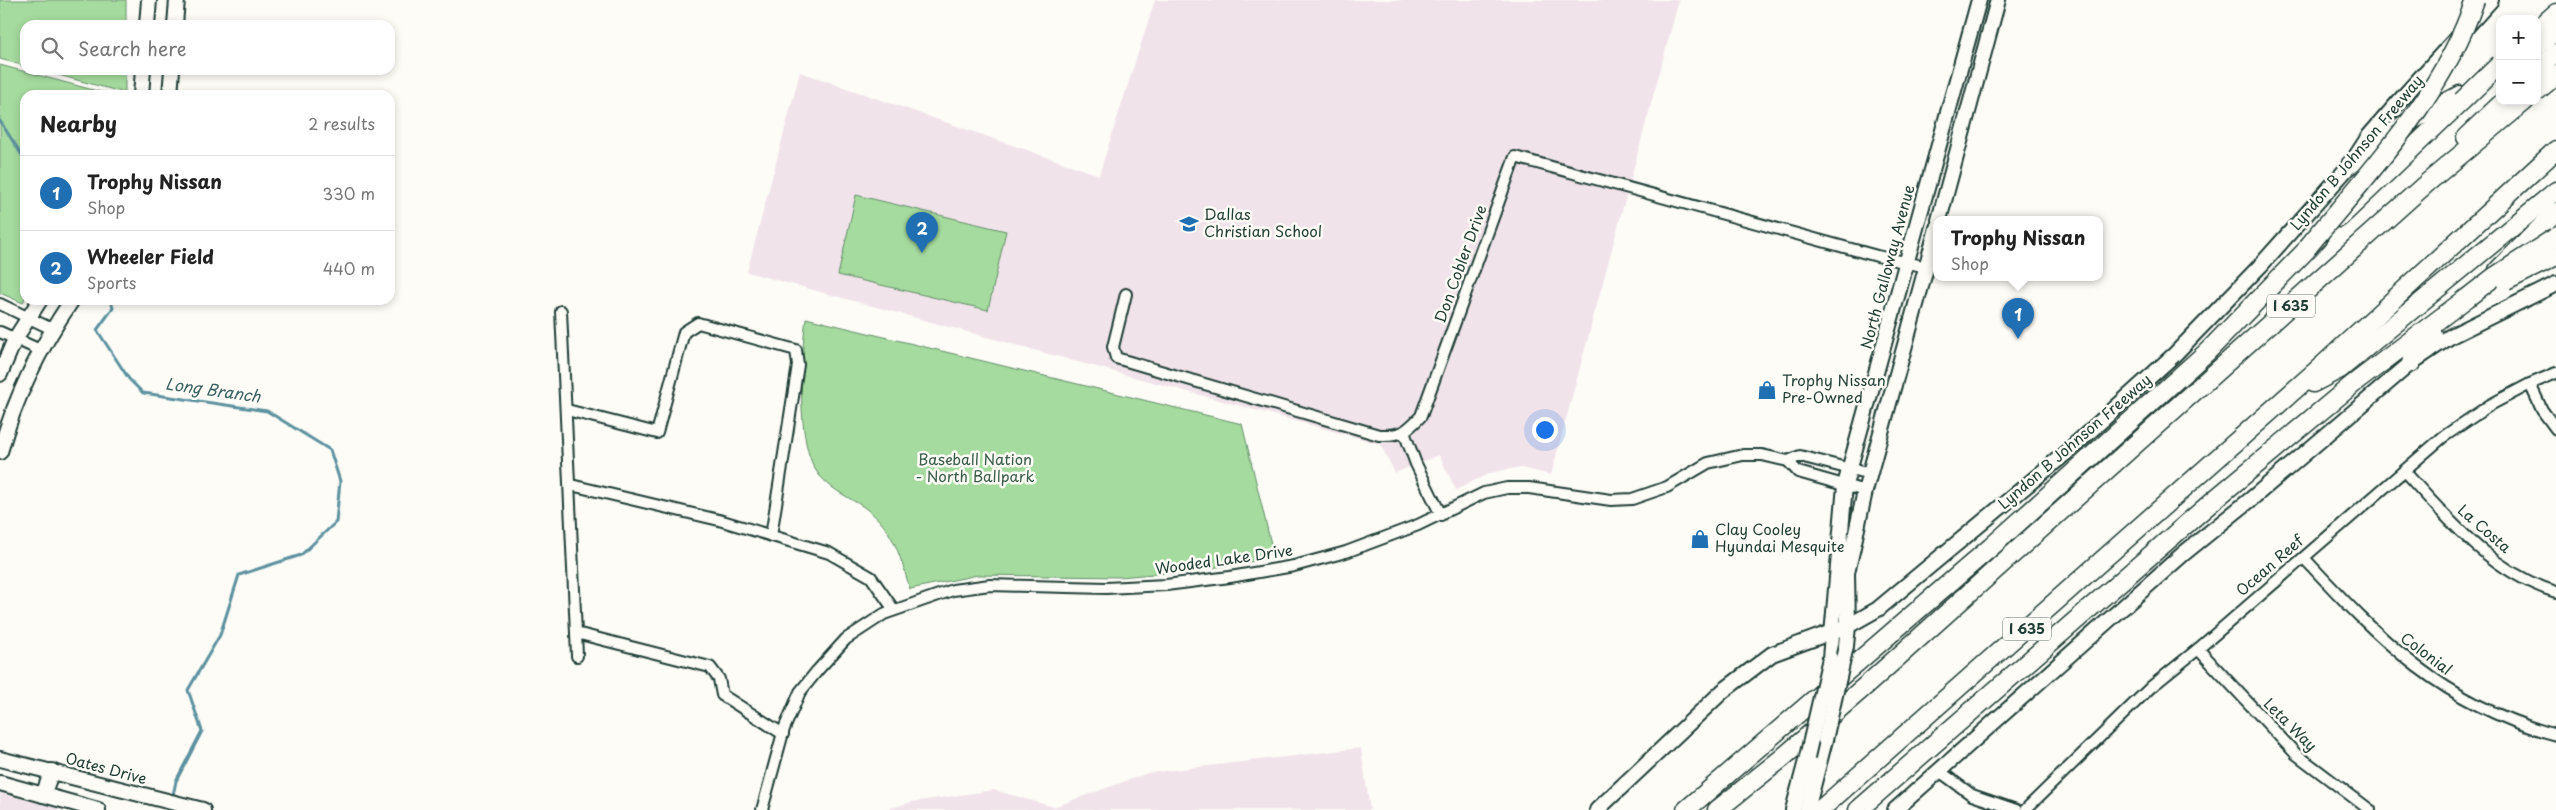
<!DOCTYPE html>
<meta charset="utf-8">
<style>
body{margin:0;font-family:"Playpen Sans",sans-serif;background:#f6f6f6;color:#222}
.controls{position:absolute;right:15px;top:15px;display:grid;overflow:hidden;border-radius:10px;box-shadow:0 2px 8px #0003}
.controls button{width:45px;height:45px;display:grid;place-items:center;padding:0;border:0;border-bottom:1px solid #e0e0e0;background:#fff;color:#222;font:25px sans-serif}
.you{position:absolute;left:1544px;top:429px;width:18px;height:18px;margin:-12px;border:4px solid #fff;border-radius:50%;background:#1a73e8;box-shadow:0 0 0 8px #1a73e833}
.badge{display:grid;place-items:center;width:32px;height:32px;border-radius:50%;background:#1f6fb2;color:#fff;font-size:16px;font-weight:700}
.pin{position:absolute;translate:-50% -41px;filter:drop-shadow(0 1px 2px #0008)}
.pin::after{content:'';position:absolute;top:26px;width:18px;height:15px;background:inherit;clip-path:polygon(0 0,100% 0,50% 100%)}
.popup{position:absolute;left:1933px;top:216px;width:170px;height:65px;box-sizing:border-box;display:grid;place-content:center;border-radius:10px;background:#fff;filter:drop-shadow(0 1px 4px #0005);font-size:16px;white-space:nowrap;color:#767676}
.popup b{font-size:19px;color:#222}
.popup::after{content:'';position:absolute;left:50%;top:100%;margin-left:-10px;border:10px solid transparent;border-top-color:#fff}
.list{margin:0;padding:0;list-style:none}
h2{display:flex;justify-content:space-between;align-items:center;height:65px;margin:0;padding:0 20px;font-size:21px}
h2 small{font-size:16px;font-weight:400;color:#767676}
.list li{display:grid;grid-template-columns:32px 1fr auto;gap:15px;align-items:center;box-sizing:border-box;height:75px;padding:0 20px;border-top:1px solid #e0e0e0}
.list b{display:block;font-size:19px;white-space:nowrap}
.list p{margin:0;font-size:16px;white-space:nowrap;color:#767676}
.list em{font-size:16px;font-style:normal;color:#767676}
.icon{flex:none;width:28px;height:28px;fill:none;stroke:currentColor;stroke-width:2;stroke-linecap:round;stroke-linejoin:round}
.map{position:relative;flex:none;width:2556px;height:810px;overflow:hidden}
.search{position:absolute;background:#fff;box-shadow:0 2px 8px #0003;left:20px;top:20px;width:375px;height:55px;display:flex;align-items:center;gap:12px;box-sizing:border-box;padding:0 18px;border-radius:15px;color:#767676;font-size:19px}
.panel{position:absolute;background:#fff;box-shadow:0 2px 8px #0003;left:20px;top:90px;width:375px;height:215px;border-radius:15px}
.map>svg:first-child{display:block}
.built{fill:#f1e3ea}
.green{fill:#a5db9e;stroke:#628c69}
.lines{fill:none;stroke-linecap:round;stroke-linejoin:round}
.stream{stroke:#5c919f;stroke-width:3}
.street-casing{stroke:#1f3d34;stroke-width:14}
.secondary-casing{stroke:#1f3d34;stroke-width:18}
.highway-casing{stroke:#1f3d34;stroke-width:21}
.street{stroke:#fdfcf7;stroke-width:10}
.secondary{stroke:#fdfcf7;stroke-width:14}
.highway{stroke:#fdfcf7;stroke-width:18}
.secondary-bridge-casing{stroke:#1f3d34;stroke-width:18;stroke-linecap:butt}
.highway-bridge-casing{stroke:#1f3d34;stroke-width:21;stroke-linecap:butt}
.secondary-bridge{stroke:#fdfcf7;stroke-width:14}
.highway-bridge{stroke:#fdfcf7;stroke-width:18}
.labels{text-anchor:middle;stroke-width:5;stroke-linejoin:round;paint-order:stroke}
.shield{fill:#fdfcf7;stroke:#62766e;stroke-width:1}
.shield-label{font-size:14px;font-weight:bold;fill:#1f3d34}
.street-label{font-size:15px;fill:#1f3d34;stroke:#fdfcf7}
.poi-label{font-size:15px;fill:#1f3d34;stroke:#fdfcf7;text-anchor:start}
.park-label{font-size:15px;fill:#3a5d49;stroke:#fdfcf7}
.water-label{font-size:16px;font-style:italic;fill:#386060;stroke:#fdfcf7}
</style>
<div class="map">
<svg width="2556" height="810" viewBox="0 0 2556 810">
<rect width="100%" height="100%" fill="#fdfcf7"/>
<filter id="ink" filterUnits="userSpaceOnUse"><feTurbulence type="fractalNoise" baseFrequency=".02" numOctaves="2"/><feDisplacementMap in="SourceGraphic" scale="10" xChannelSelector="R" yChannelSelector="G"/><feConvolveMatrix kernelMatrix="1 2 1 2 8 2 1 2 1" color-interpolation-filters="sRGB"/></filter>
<g filter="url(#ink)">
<g class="built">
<path d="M1155,0H1679L1551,475L1522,468L1509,469L1490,473L1456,490L1439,455L1395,473L1380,444L747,272L800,72L1099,175Z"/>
<path d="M1361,748L1370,810H884L912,802L994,790L1054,807L1148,773Z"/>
<path d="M0,793L65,810H0Z"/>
</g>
<g class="green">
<path d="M0,0H126V25H25V66L0,59Z"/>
<path d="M0,65L112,95H25V298L23,303L0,293Z"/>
<path d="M40,70H125V93Z"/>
<path d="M856,195L1006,231L988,310L838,275Z"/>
<path d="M806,318L1242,424L1272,548L1266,557L1260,560L1198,570L1120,577L978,575L910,589C899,553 893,525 859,504C844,495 831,489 819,475C795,446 801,355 806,318Z"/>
</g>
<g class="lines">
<g class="stream">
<path d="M0,121L25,160"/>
<path d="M111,300L113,308L97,330L129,379L143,393L267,411L330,450L340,481L336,522L301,555L239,575L220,635L188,690L202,731L176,781L172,800"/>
</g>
<g class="street-casing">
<g id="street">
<path d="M1126,294L1113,347L1116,358L1379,435C1401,436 1406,432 1421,416L1515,157L1877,256L1927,267"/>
<path d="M0,304L52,329"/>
<path d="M561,311L576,633L710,667L719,679L722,695L783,734"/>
<path d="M0,332L40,350"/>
<path d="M2530,384L2542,410L2556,429"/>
<path d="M567,410L657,433L684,332L698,323L796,350L798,365L771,536"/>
<path d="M1404,432L1416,464L1441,515"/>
<path d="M1788,461L1798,472L1865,491"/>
<path d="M2405,472C2448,519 2492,573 2556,592"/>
<path d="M571,485L719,520L829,553L871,577L894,610"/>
<path d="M2304,558C2382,642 2442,704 2556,735"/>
<path d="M576,633L577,656"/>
<path d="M2198,649L2296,754L2370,810"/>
<path d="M1938,770L1972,795L2016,810"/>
<path d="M762,810L784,729L800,692L817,671L846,639L884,614L953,590L990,585L1106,588L1166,585L1230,577L1294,566L1346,552L1418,525L1484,493L1507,488H1529L1611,500L1632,499L1667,487L1708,463L1743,455H1762L1788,461L1800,456L1870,474"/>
<path d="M2025,810L2151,687L2198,649L2443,437L2490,405L2530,384L2556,373"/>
</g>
</g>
<g class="secondary-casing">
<g id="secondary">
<path d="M147,25L149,0"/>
<path d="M175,25L177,0"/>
<path d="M141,95L143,70"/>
<path d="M170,95L172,70"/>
<path d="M1939,220L1998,0"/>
<path d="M0,374L15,339L40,300"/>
<path d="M0,452C15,397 40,347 72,300"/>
<path d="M1846,646L1848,626L1847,573L1853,547L1865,491L1937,228"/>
<path d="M1830,658L1845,485L1979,0"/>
<path d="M0,759L203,810"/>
<path d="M0,783L98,810"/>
<path d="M43,795L52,771"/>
<path d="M1597,810L1723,691L1772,654L1848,626L1878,609L2068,451L2174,355L2260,266L2351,164L2369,136L2403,97L2491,0"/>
<path d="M1793,810L1807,757"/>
<path d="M1807,810L1825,740"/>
<path d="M1895,810L2183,554L2250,500L2411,363L2451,336L2556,284"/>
</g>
</g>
<g class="highway-casing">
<g id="highway">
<path d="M2537,30L2556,13"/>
<path d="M2537,46L2556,31"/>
<path d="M2537,70L2556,53"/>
<path d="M2537,91L2556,75"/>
<path d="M2466,137L2504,101"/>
<path d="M2351,164L2405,124L2460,95"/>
<path d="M2339,218L2462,101"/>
<path d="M2498,270L2556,212"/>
<path d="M2411,363L2420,346L2433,334"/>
<path d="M2313,383L2340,369L2556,191"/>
<path d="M1686,810L1991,547L2207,352L2318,238"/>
<path d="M1717,810L1781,759L1870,682L2427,183L2525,101"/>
<path d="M1820,810L2325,363L2556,150"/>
<path d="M1858,810L2214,500L2352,385L2467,298"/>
</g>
</g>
<use href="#street" class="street"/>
<use href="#secondary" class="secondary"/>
<use href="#highway" class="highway"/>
<g class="secondary-bridge-casing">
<g id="secondary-bridge">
<path d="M1825,740L1846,646"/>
<path d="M1807,757L1830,658"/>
</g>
</g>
<g class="highway-bridge-casing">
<g id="highway-bridge">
<path d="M2462,101L2500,64"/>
<path d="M2307,248C2369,172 2443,96 2475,0"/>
<path d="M2506,281L2556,256"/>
<path d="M2467,298L2494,277L2556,237"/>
</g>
</g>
<use href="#secondary-bridge" class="secondary-bridge"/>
<use href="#highway-bridge" class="highway-bridge"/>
</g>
</g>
<defs>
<g id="school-bare" transform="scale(1.5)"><path d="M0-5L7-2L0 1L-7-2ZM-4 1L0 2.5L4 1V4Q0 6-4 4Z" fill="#1f6fb2" stroke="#fdfcf7" stroke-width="2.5" paint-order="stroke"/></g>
<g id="shop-bare" transform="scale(1.5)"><path d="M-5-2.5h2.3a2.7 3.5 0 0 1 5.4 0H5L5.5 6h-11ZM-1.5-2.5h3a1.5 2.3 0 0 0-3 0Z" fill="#1f6fb2" stroke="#fdfcf7" stroke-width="2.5" paint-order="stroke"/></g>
</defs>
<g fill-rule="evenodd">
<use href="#school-bare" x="1189" y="224"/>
<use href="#shop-bare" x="1767" y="390"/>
<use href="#shop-bare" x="1700" y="539"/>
</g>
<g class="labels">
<g class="shield">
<rect x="2267" y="294.5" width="48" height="23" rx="4"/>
<rect x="2003" y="617.5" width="48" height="23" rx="4"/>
</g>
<g class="shield-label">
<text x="2291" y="311">I 635</text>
<text x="2027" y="634">I 635</text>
</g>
<g class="street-label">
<text transform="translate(2357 153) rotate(-50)" y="5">Lyndon B Johnson Freeway</text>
<text transform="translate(1461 264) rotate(-70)" y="5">Don Cobler Drive</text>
<text transform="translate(1888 267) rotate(-75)" y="5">North Galloway Avenue</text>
<text transform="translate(2075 442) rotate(-41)" y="5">Lyndon B Johnson Freeway</text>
<text transform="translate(2484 529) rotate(41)" y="5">La Costa</text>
<text transform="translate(1224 560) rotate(-8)" y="5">Wooded Lake Drive</text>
<text transform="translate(2270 566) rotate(-41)" y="5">Ocean Reef</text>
<text transform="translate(2426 654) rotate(37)" y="5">Colonial</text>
<text transform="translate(2290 725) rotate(45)" y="5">Leta Way</text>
<text transform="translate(106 769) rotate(15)" y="5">Oates Drive</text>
</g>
<g class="poi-label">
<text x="1204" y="220">Dallas<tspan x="1204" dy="17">Christian School</tspan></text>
<text x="1782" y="386">Trophy Nissan<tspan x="1782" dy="17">Pre-Owned</tspan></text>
<text x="1715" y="535">Clay Cooley<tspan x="1715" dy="17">Hyundai Mesquite</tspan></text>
</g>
<g class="park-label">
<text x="975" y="465">Baseball Nation<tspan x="975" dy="17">- North Ballpark</tspan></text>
</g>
<g class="water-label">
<text transform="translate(213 390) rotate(8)" y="6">Long Branch</text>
</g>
</g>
</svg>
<div class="controls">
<button>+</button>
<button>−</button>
</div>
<div class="you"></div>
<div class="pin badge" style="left:2018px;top:339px">1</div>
<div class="popup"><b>Trophy Nissan</b>Shop</div>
<div class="pin badge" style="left:922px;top:253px">2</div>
<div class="search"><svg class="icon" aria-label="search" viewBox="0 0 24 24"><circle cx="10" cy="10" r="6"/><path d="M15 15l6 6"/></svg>Search here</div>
<section class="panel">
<h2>Nearby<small>2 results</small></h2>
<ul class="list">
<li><span class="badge">1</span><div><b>Trophy Nissan</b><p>Shop</p></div><em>330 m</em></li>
<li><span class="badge">2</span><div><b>Wheeler Field</b><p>Sports</p></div><em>440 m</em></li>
</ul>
</section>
</div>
